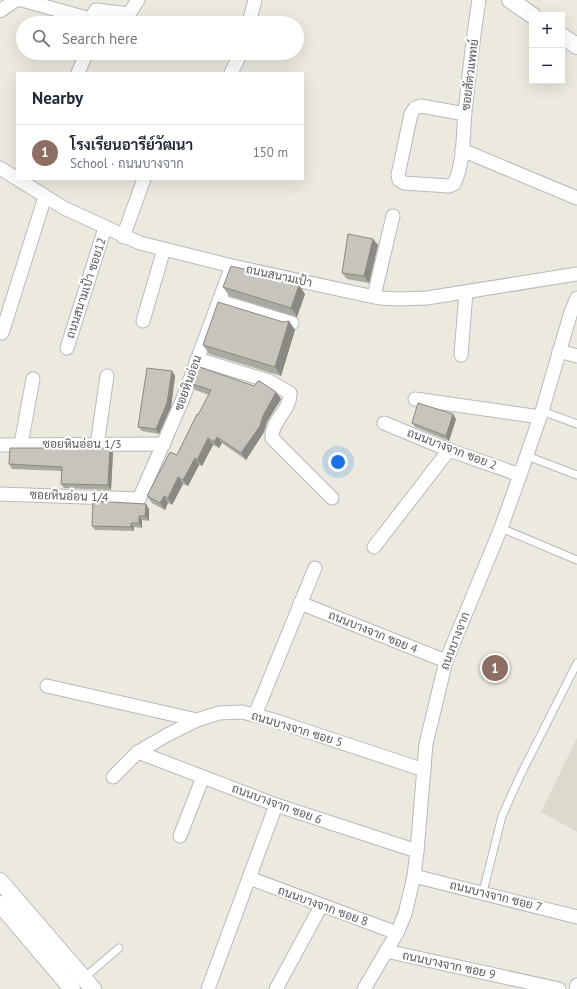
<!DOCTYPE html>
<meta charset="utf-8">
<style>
body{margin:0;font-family:"PT Sans",Sarabun,sans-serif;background:#f6f6f7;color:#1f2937}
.controls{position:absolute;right:12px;top:12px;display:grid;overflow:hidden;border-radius:0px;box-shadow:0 4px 16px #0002}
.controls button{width:36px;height:36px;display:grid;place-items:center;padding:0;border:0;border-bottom:1px solid #e0e1e3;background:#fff;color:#1f2937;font:20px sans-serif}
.you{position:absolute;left:338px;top:462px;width:14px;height:14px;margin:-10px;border:3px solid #fff;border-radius:50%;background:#1a73e8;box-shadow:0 0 0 6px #1a73e833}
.badge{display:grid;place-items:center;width:26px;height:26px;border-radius:50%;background:#7c3aed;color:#fff;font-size:13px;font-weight:700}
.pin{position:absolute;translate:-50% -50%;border:2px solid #fff;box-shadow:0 1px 4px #0006}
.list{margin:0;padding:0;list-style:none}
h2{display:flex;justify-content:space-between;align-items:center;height:52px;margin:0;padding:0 16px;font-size:17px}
h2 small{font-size:13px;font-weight:400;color:#747a83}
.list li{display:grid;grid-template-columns:26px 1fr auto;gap:12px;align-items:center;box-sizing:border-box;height:56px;padding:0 16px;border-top:1px solid #e0e1e3}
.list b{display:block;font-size:15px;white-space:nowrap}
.list p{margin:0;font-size:13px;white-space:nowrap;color:#747a83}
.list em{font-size:13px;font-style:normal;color:#747a83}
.icon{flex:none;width:22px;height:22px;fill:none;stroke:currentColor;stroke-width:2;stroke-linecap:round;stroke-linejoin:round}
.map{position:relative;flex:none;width:577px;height:989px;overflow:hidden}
.search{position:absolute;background:#fff;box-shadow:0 4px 16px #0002;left:16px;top:16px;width:288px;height:44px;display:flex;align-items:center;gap:10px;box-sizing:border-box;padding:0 14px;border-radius:22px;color:#747a83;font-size:15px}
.panel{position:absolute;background:#fff;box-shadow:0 4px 16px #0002;left:16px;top:72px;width:288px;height:108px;border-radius:0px}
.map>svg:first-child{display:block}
.education{fill:#dcd9cd}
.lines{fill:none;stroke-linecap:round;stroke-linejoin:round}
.service-casing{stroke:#b7b9be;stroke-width:9}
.minor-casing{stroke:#b7b9be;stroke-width:15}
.tertiary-casing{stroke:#b7b9be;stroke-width:18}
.service{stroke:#fff;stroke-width:7}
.minor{stroke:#fff;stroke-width:13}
.tertiary{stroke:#fff;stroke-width:16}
.wall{fill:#aaa9a2}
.shaded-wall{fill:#8b8984}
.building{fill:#c6c4bc;stroke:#8b8984}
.labels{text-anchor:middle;stroke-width:4;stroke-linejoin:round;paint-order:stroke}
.street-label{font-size:12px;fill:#585b60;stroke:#fff}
</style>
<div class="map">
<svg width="577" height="989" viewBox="0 0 577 989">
<rect width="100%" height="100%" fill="#eceadf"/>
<path class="education" d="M577,738V832L541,812Z"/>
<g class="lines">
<g class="service-casing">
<g id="service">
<path d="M542,411L577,424"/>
<path d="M527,456L577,475"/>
<path d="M501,528L577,560"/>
<path d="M483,892L502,816L520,776L577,663"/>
<path d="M84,978L119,948"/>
</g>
</g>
<g class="minor-casing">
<g id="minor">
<path d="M0,11L16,0H22L90,19L96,10L129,14L138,0"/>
<path d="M249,23L255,0"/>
<path d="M78,73L86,54"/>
<path d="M231,73L241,53"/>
<path d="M465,114L421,106L415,108L411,114L398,175L399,180L404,183L449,186L454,184C464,164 463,135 465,112C469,75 473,37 479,0"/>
<path d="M462,150L577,198"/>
<path d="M0,168L64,208L140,243L232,266L379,298L400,299L427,298L577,274"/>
<path d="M123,237L144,179"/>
<path d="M374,296L393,216"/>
<path d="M219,301L292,323"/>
<path d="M143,321L164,249"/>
<path d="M2,333L45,197"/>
<path d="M67,348L105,228"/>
<path d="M559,351L577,356"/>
<path d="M461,355L466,292"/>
<path d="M197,359L269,381L290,393C291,410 271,421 272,438L332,498"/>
<path d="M415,399L540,417"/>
<path d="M384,423L449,450L520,475"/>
<path d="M21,444L33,379"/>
<path d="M0,445L164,444"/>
<path d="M97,445L107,376"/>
<path d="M0,494L139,499L182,401L230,271"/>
<path d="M374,547L449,450"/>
<path d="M300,603L446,661"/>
<path d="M47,686L197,720"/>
<path d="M255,715L315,568"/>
<path d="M138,752L276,805L417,851"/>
<path d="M113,777L138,752L167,735L197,720L219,713L242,712L270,719L424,770"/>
<path d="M180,836L203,777"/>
<path d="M414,876L577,917"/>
<path d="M249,878L397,933"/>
<path d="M386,951L559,989"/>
<path d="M208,989L276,805"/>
<path d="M276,989L321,906"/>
<path d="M364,989L397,933L405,914L414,876L417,851L426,744L446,661L501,528L520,475L542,411L571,312L577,298"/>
<path d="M576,989L577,985"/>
</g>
</g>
<g class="tertiary-casing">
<g id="tertiary">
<path d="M510,0L532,15"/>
<path d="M562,36L577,46"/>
<path d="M0,881L93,989"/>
<path d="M0,904L72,989"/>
</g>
</g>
<use href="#service" class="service"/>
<use href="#minor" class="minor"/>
<use href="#tertiary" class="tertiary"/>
</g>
<g class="wall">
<path d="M373,239L378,245L369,283L347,279L342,273Z"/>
<path d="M223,287L305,294L297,317L229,296Z"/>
<path d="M289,321L295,330L281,376L209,354L203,345L283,322Z"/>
<path d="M172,371L175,376L171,407L159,434L142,431L138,427Z"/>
<path d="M190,383L254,386L276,392L281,399L267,422L264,432L246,460L222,443L219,448L213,445L202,466L199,465L188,486L183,484L172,505L168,503L165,510L152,503L147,496L177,455L209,395L195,390Z"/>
<path d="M456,419L449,441L415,427L412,423Z"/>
<path d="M110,448L113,452L111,490L64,488L61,484V471L12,469L9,464Z"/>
<path d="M149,509V521L142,520V528L134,527V531L95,530L92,526Z"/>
</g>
<g class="shaded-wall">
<path d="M373,239L378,245L369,283L364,276Z"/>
<path d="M299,285L305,294L297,317L291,308Z"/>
<path d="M289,321L295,330L281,376L275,367Z"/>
<path d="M172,371L175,376L171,407L159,434L156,429Z"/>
<path d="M276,392L281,399L267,422L264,432L246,460L241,453Z"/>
<path d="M453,414L456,419L449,441L446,436Z"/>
<path d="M217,437L222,443L219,448L214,442Z"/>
<path d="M208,438L213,445L202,466L197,460Z"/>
<path d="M110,448L113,452L111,490L108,485Z"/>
<path d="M195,458L199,465L188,486L183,480Z"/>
<path d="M178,477L183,484L172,505L168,498Z"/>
<path d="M164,496L168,503L165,510L160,503Z"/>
<path d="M146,504L149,509V521L145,516Z"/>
<path d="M139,516L142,520V528L139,523Z"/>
<path d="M131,523L134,527V531L131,527Z"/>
</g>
<g class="building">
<path d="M348,234L373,239L364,276L342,273Z"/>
<path d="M231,266L265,274L299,285L291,308L223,287Z"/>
<path d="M218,302L283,322L289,321L275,367L203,345Z"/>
<path d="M197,366L254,386L258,381L261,382L276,392L263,416L260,426L241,453L217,437L214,442L208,438L197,460L195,458L183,480L178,477L168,498L164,496L160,503L147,496L170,452L177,455L197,414L198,415L211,390L190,383Z"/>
<path d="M147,368L172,371L167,403L156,429L138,427Z"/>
<path d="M418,403L453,414L446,436L412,423Z"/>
<path d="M10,448H110L108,485L61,484L62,467L9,464Z"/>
<path d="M93,501L146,504L145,516H139V523H131V527L92,526Z"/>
</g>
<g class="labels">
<g class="street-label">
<text transform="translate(470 75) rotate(-83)" y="4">ซอยสัตวแพทย์</text>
<text transform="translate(279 276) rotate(12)" y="4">ถนนสนามเป้า</text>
<text transform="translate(86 288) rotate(-72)" y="4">ถนนสนามเป้า ซอย12</text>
<text transform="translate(188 383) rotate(-70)" y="4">ซอยหินอ่อน</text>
<text x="82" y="448">ซอยหินอ่อน 1/3</text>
<text transform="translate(452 449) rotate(21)" y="4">ถนนบางจาก ซอย 2</text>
<text transform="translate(69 496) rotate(2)" y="4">ซอยหินอ่อน 1/4</text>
<text transform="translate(373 632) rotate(22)" y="4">ถนนบางจาก ซอย 4</text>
<text transform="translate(455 641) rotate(-69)" y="4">ถนนบางจาก</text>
<text transform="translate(297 729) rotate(17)" y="4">ถนนบางจาก ซอย 5</text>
<text transform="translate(277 804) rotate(20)" y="4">ถนนบางจาก ซอย 6</text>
<text transform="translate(496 896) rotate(14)" y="4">ถนนบางจาก ซอย 7</text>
<text transform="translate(323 906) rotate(20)" y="4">ถนนบางจาก ซอย 8</text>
<text transform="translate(449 965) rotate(12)" y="4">ถนนบางจาก ซอย 9</text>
</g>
</g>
</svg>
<div class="controls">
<button>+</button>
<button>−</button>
</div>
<div class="you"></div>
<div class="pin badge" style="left:495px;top:668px;background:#8d6e63">1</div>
<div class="search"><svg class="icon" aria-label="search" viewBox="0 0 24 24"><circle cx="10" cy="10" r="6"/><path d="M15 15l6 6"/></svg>Search here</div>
<section class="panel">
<h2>Nearby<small></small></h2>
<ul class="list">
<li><span class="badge" style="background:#8d6e63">1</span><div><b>โรงเรียนอารีย์วัฒนา</b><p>School · ถนนบางจาก</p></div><em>150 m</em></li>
</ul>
</section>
</div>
